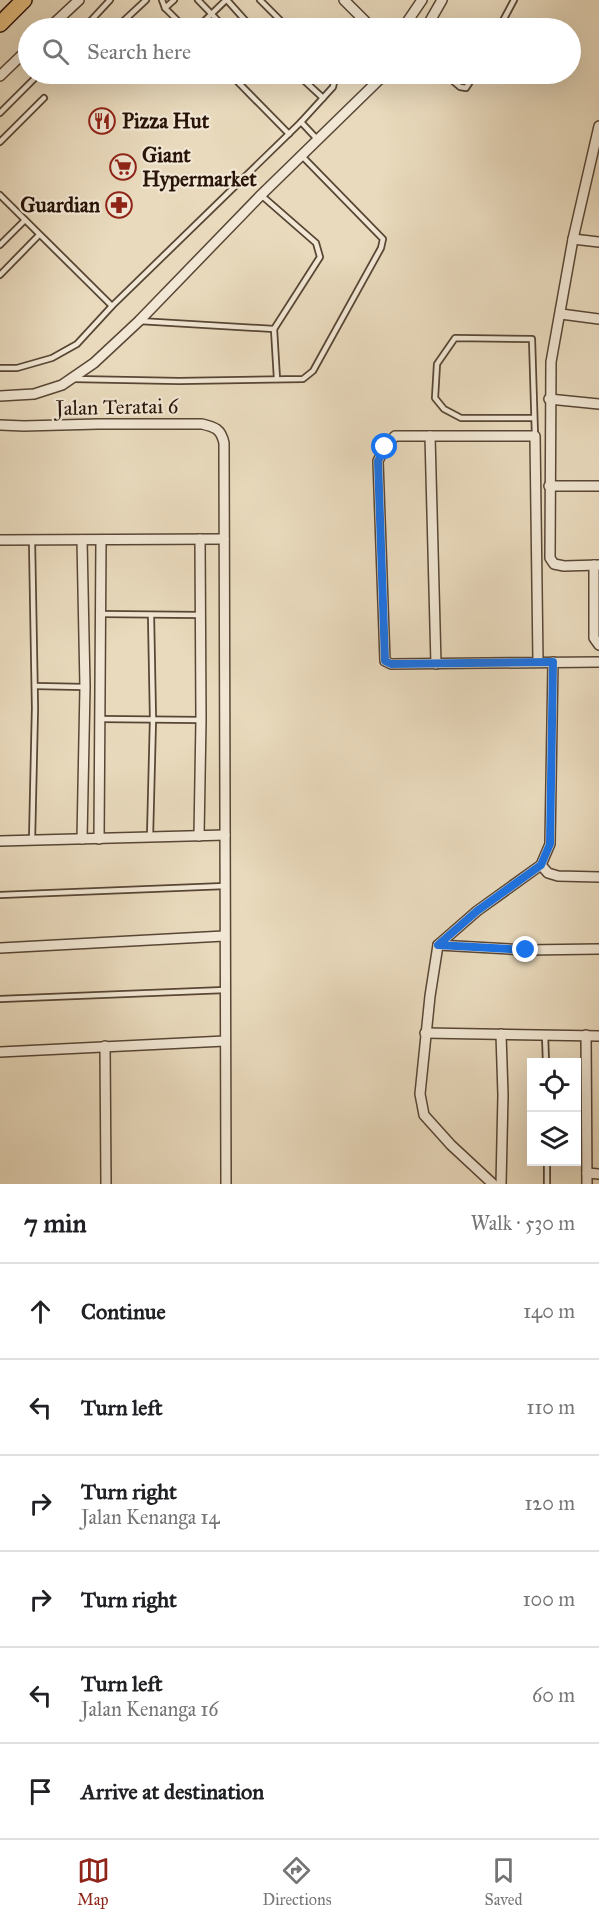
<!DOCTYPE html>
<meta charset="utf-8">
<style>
body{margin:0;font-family:"IM FELL Great Primer",serif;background:#f2f2f2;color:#202124}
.controls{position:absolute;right:18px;bottom:18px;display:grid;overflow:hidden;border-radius:0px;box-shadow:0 6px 24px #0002}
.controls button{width:54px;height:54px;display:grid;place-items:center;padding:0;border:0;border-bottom:2px solid #e0e0e0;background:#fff;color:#202124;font:30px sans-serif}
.stop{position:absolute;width:18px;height:18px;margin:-14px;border:4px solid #1a73e8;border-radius:50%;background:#fff}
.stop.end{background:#1a73e8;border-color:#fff;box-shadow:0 2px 6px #0008}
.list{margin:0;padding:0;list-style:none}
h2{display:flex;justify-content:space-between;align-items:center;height:78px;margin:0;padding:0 24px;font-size:26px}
h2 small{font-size:20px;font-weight:400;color:#757577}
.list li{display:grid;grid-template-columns:39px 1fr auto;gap:18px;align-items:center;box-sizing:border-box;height:96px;padding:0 24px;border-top:2px solid #e0e0e0}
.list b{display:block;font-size:22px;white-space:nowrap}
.list p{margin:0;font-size:20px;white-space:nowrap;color:#757577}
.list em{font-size:20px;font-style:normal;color:#757577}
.icon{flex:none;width:33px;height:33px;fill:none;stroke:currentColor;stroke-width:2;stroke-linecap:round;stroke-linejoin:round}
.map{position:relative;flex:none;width:599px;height:1184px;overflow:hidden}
.search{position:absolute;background:#fff;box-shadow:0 6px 24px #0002;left:18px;right:18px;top:18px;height:66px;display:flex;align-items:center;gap:15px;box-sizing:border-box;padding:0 21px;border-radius:33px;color:#757577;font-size:22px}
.sheet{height:654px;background:#fff}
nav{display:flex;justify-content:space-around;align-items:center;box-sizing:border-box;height:84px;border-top:2px solid #e0e0e0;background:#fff;font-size:16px;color:#757577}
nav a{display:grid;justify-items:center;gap:3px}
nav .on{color:#8f2418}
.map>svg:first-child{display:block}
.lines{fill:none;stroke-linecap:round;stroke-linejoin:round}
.lane-casing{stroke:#584635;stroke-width:8}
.street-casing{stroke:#584635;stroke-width:12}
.primary-casing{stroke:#281408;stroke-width:18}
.lane{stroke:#f1e7d4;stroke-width:4.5}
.street{stroke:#f1e7d4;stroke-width:9}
.primary{stroke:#e4bd7e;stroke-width:15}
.route{stroke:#1a73e8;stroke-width:8}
.labels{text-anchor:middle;stroke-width:4.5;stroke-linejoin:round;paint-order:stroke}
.poi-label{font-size:21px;font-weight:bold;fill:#281408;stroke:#f1e7d4;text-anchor:start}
.street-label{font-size:21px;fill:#281408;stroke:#f1e7d4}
</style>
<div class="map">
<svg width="599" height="1184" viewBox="0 0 599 1184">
<rect width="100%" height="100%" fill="#e9dabd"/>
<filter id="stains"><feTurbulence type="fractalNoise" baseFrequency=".00333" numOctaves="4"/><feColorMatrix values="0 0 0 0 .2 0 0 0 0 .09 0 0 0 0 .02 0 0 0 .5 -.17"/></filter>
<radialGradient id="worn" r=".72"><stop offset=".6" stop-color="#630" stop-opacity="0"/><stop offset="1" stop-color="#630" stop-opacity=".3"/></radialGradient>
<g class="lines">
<g class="lane-casing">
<g id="lane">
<path d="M162,0L165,8L185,28"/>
<path d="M198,0L225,28"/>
<path d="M227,0L252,28"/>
<path d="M260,0L288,28"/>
<path d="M165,8L174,0"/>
<path d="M84,28L110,0"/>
<path d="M116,28L146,0"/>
<path d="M197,28L226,0"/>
<path d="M499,28L514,0"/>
<path d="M230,74L289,134"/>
<path d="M297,74L323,98"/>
<path d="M445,74L460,87L466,88L475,74"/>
<path d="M0,113L39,74"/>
<path d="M301,122L317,139"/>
<path d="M0,142L44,98"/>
<path d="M0,195L112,306"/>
<path d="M261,195L316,243L320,257L274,329L277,379"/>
<path d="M0,245L25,220"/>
<path d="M0,275L39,235"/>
<path d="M139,321L274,329"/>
<path d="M0,368H17L52,358L77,344L112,306L301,122L333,87L335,78L330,74"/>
<path d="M73,379L179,381L303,379L313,371L381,248L383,239L301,155"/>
<path d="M534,418H461L444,409L435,398L437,364L455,338L532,339L535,436"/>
<path d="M32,541L35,708L32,841"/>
<path d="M101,614L200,615"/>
<path d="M35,686L85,687"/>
<path d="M100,719L201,720"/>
<path d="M150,837L153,719L151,615"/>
<path d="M0,895L225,886"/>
<path d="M0,999L225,990"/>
<path d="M545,1035L546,1062"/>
<path d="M547,1162V1184"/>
</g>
</g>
<g class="street-casing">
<g id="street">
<path d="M344,0L372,28"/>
<path d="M49,28L79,0"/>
<path d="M403,28L422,0"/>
<path d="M426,28L442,0"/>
<path d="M0,76L28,49"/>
<path d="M599,126L573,239L551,362L550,558L554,564L564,566L599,565"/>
<path d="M573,239L599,242"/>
<path d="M561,314L599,319"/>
<path d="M0,396L34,394L62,385L94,363L139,321L261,195L385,74"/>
<path d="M549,399L599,404"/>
<path d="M0,425L24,426L98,424H202C215,427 221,429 224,443L226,1184"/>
<path d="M430,436L436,664"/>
<path d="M549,486H599"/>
<path d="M0,540L224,539"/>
<path d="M594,565V638L599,645"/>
<path d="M538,662L535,436H395L385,447L378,461L385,661L391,664L599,662"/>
<path d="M199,836L201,720L200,539"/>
<path d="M82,839L85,687L82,540"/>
<path d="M99,839L101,540"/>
<path d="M0,841L225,835"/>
<path d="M541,865L548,873L558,876L599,877"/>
<path d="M438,945L526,950L599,949"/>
<path d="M0,948L224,936"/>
<path d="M425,1033L599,1036"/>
<path d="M586,1035L587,1184"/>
<path d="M105,1046L106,1184"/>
<path d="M0,1052L225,1041"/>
<path d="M587,1173L599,1174"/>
<path d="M493,1184L451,1145L424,1115L420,1094L430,996L438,945L477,911L541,865L550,844L553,662"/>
<path d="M501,1184L503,1095L501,1034"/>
</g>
</g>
<g class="primary-casing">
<path id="primary" d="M0,24L24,0"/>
</g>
<use href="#lane" class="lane"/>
<use href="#street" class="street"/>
<use href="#primary" class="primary"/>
</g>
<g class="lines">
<path class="route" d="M385,447L378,461L385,661L391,664L553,662L550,844L541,865L477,911L438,945L526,950"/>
</g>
<defs>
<g id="restaurant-ring" transform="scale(1.35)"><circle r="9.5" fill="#f1e7d4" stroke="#8f2418" stroke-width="1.5"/><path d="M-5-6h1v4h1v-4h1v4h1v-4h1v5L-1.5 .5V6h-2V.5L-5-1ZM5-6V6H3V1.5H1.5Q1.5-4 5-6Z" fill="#8f2418"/></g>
<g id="supermarket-ring" transform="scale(1.35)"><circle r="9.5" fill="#f1e7d4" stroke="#8f2418" stroke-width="1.5"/><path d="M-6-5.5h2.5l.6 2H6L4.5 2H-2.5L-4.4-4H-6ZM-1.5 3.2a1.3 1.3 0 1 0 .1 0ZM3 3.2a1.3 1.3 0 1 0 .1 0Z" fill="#8f2418"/></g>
<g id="pharmacy-ring" transform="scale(1.35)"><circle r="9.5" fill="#f1e7d4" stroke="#8f2418" stroke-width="1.5"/><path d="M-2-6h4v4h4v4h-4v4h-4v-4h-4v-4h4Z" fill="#8f2418"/></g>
</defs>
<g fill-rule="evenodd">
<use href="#restaurant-ring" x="102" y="121"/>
<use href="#supermarket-ring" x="123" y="167"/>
<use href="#pharmacy-ring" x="119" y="205"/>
</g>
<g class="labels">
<g class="poi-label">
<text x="122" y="128">Pizza Hut</text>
<text x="142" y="162">Giant<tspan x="142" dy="24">Hypermarket</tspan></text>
<text x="100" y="212" text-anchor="end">Guardian</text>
</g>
<g class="street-label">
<text transform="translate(117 407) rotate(-1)" y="7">Jalan Teratai 6</text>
</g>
</g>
<rect width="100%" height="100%" filter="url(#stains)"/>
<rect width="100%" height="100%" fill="url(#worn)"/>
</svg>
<div class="controls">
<button><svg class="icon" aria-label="locate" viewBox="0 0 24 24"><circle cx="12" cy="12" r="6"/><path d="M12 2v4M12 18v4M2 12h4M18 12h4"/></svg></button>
<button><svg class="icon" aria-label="layers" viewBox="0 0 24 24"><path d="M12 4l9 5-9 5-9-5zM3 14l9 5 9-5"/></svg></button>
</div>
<div class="stop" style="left:385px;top:447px"></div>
<div class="stop end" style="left:526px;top:950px"></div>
<div class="search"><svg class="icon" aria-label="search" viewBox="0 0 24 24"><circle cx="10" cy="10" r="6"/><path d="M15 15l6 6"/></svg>Search here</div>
</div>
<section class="sheet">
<h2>7 min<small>Walk · 530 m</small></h2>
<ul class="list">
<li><svg class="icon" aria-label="ahead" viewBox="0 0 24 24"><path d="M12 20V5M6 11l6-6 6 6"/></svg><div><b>Continue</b></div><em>140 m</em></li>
<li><svg class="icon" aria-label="left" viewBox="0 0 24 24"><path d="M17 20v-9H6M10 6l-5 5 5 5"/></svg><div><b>Turn left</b></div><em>110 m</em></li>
<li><svg class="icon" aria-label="right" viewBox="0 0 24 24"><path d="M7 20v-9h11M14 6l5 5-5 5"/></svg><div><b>Turn right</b><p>Jalan Kenanga 14</p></div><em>120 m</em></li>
<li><svg class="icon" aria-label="right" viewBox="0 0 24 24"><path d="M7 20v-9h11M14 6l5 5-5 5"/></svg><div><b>Turn right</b></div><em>100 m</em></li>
<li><svg class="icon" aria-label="left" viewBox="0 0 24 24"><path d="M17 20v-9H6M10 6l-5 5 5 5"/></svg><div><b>Turn left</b><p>Jalan Kenanga 16</p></div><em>60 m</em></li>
<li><svg class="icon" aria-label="arrive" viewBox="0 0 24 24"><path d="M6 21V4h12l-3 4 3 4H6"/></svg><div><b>Arrive at destination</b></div></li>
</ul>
</section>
<nav>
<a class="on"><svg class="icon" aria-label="map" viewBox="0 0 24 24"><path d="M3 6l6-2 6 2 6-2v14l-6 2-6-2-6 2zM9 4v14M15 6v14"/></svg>Map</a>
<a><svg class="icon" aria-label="directions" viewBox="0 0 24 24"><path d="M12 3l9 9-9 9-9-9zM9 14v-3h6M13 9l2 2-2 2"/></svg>Directions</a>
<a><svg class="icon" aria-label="saved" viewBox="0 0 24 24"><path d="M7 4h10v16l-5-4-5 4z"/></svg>Saved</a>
</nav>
